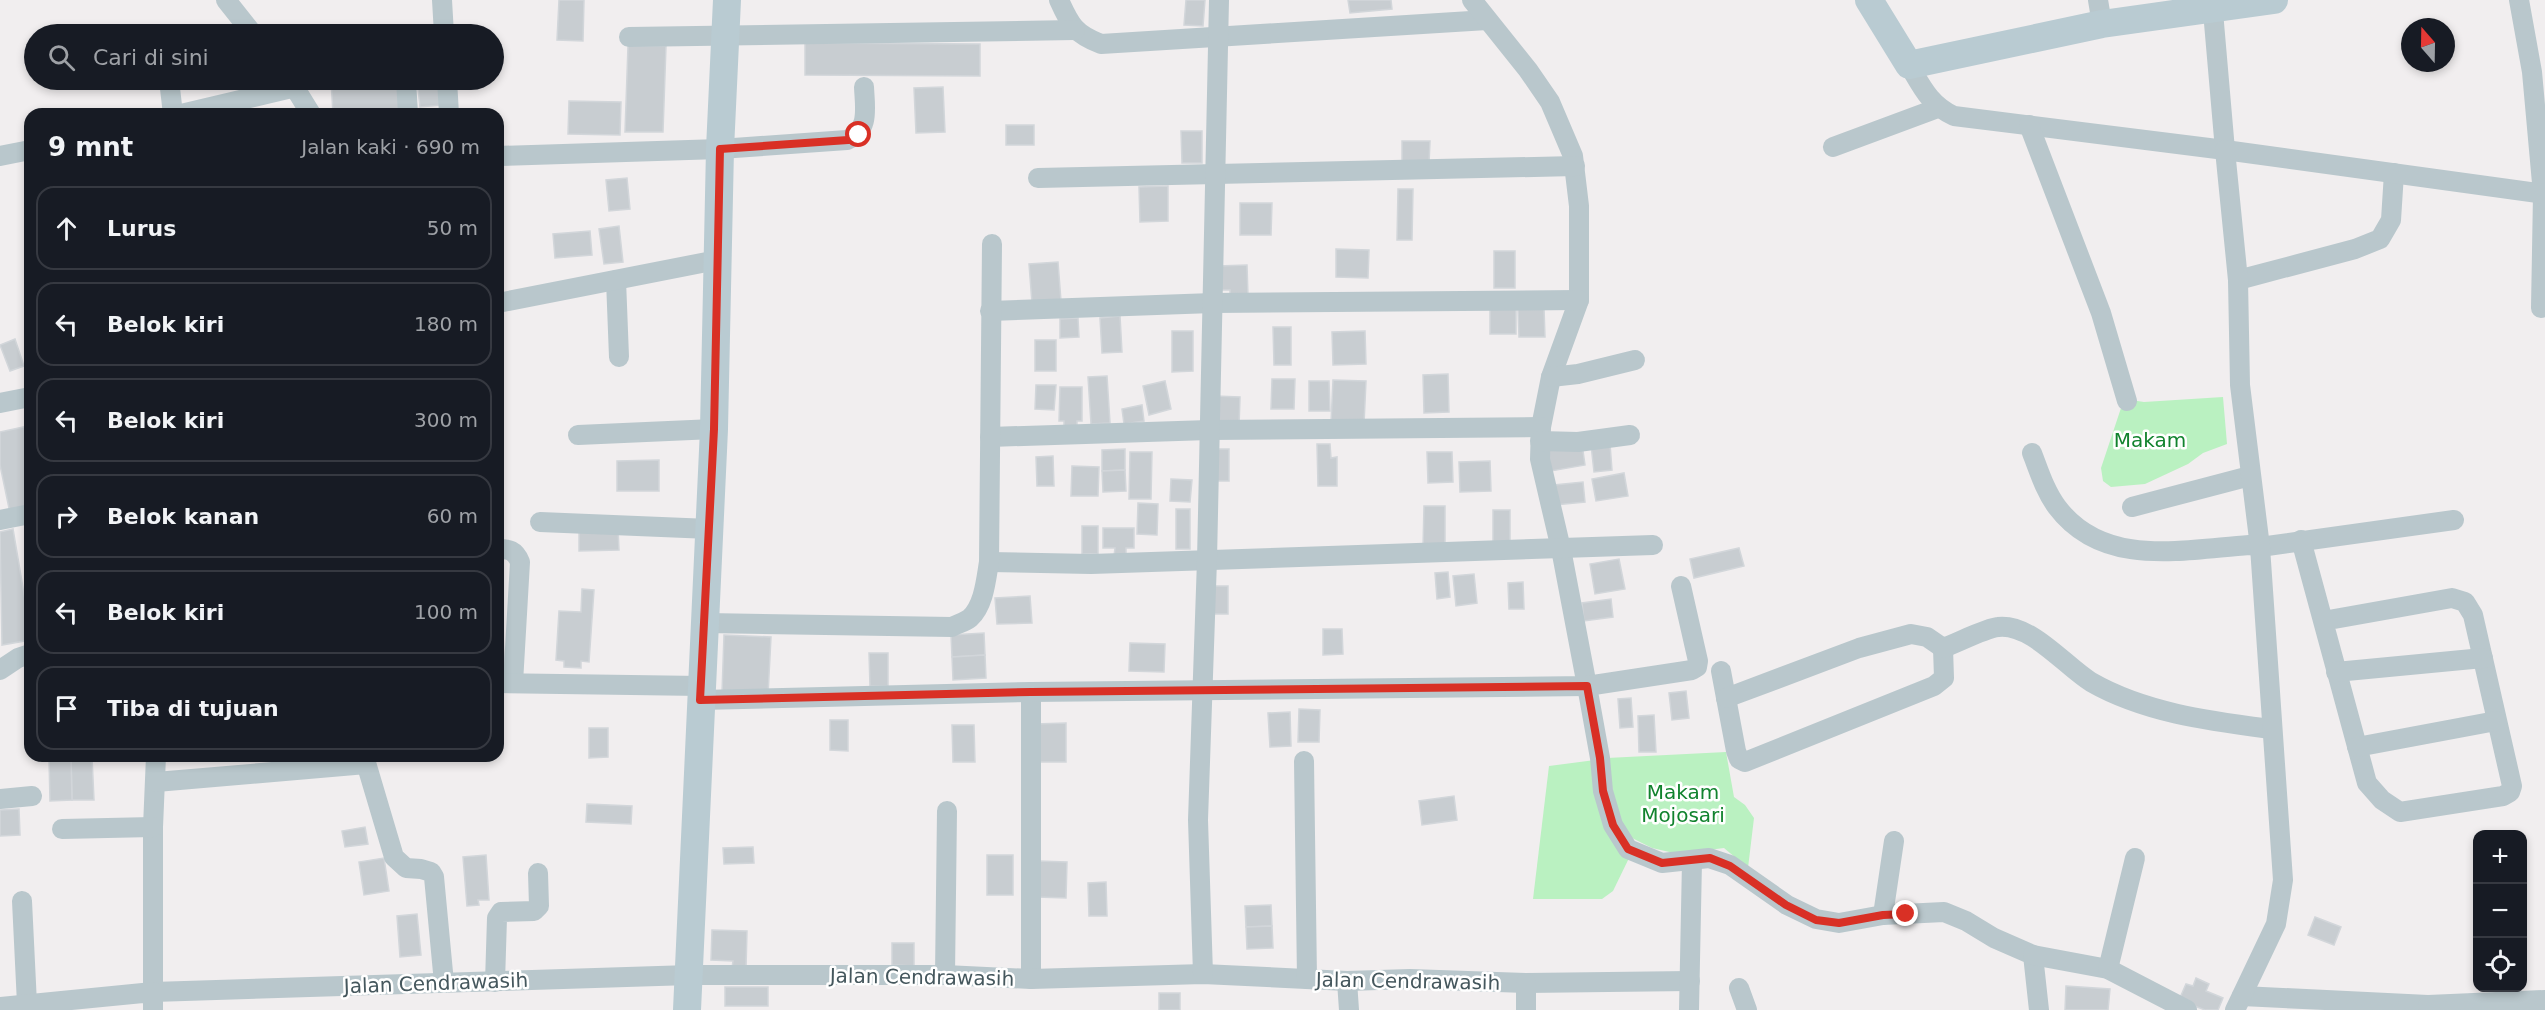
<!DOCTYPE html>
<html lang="id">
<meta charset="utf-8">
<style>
body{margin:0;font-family:"DejaVu Sans",sans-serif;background:#242831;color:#f1f3f6}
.controls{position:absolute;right:18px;bottom:18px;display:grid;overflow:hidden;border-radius:12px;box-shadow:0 3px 9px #0003}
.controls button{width:54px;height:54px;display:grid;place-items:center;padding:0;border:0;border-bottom:2px solid #363941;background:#171b24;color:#f1f3f6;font:30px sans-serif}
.compass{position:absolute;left:2401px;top:18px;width:54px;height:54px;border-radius:50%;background:#171b24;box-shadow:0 3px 9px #0003;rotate:340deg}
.stop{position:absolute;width:18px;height:18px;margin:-14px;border:4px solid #d93025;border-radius:50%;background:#fff}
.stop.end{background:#d93025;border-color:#fff;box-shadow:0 2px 6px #0008}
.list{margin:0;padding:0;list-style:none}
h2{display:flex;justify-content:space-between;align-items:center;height:78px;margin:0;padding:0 24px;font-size:26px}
h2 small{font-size:20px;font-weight:400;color:#9ea1a6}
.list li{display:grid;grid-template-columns:39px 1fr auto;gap:18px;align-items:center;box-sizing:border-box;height:84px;margin:0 12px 12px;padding:0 12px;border:2px solid #363941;border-radius:18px}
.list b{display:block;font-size:22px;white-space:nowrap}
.list em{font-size:20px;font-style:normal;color:#9ea1a6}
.icon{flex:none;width:33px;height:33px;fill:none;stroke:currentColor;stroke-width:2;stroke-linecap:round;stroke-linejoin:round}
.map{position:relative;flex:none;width:2545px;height:1010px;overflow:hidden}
.search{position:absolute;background:#171b24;box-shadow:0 3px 9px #0003;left:24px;top:24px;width:480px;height:66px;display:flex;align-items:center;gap:15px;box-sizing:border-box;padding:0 21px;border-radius:33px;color:#9ea1a6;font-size:22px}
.panel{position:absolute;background:#171b24;box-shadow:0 3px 9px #0003;left:24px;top:108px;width:480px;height:654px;border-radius:18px}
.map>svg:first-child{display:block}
.green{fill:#baf1c1}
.building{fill:#c8cdd1;stroke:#d2d6da;stroke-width:1.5}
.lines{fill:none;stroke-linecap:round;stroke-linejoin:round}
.street{stroke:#b9c7cc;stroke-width:20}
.secondary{stroke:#b9cbd2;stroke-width:28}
.route{stroke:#d93025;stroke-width:8}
.labels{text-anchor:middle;stroke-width:5;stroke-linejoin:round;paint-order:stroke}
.park-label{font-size:20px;fill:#11832e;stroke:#fff}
.street-label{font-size:20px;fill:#45575d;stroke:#fff}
</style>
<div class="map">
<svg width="2545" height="1010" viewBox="0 0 2545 1010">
<rect width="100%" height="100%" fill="#f1eeef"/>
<g class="green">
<path d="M2223,397L2227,444L2203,453L2188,464L2145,484L2111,487L2103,481L2101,468L2122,405L2131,400L2144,402Z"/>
<path d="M1726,752L1734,797L1745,805L1754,818L1748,868L1724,848L1678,854L1652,848L1628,836L1618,821L1607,758Z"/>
<path d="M1595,760L1630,856L1613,891L1602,899H1533L1549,766Z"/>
</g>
<g class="building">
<path d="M559,0H584L583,41L557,40Z"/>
<path d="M1186,0H1205L1203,26L1184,25Z"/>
<path d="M1348,0H1391L1392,9L1350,13Z"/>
<path d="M805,43L980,44V76L805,75Z"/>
<path d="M628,46H666L663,132H625Z"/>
<path d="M331,80H398L399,110L386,111V114H333Z"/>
<path d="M417,80H438L441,105L420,107Z"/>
<path d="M943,87L945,132L916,133L914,88Z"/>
<path d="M569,101L621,102L620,135L568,134Z"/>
<rect x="1006" y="125" width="28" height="20"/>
<path d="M1181,131H1202V163H1182Z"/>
<path d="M1402,141H1430L1429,164H1402Z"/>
<path d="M627,178L630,209L609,211L606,180Z"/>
<path d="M1168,186V221L1140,222L1139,187Z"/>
<path d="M1398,189H1413L1412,240H1397Z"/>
<path d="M1240,203H1272L1271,235H1240Z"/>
<path d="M619,226L623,262L604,264L599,229Z"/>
<path d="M590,231L592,255L555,258L553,234Z"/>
<path d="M1336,249L1369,250L1368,278L1336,277Z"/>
<rect x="1494" y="251" width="21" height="37"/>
<path d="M1058,262L1061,301L1032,303L1029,264Z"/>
<path d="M1247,265L1248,296L1230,297V290H1218V266Z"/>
<path d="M1544,308L1545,337H1519L1518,309Z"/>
<rect x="1490" y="309" width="26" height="25"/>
<path d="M1120,316L1122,352L1102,353L1100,318Z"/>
<path d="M1078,318L1079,337L1060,338V319Z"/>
<path d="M1273,327H1291V365H1274Z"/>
<path d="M1172,331H1193V371L1172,372Z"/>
<path d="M1365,331L1366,364L1333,365L1332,332Z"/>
<path d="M15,339L24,366L10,371L0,345Z"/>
<rect x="1035" y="340" width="21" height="31"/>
<path d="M1448,374L1449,412L1424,413L1423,375Z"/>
<path d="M1107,376L1110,423L1091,424L1088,377Z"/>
<path d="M1272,379H1295L1294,409H1271Z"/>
<path d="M1333,380L1366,381L1364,424L1331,423Z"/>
<path d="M1165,381L1171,409L1149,415L1143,386Z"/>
<path d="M1309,381H1329L1330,411H1309Z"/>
<path d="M1036,385H1056L1054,410L1035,409Z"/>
<path d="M1060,387H1082V421H1077V428H1064V421H1059Z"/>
<path d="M1215,396L1240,397L1239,427L1214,426Z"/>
<path d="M1142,405L1144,421L1124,424L1122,409Z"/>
<path d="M28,426L30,509L10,513L0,465V432Z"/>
<path d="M1317,444H1330L1331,458L1337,457V486H1318Z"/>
<path d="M1582,444L1585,465L1551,471L1548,450Z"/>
<path d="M1610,444L1612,470L1594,472L1591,445Z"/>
<path d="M1125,449V470L1102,471V450Z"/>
<rect x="1213" y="449" width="16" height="32"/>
<path d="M1130,452H1152L1151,499H1129Z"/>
<path d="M1427,452H1452L1453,482L1428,483Z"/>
<path d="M1053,456L1054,486H1037L1036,457Z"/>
<path d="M659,460V491H617V461Z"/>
<path d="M1490,461L1491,491L1460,492L1459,462Z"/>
<path d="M1072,466L1099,467L1098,496H1071Z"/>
<path d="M1125,470L1126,491L1103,492L1102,471Z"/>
<path d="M1624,473L1628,496L1596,501L1592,479Z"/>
<path d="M1171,479L1192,480L1190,502L1170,501Z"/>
<path d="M1583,482L1585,502L1555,505L1554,485Z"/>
<path d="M1138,503L1158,504L1157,535L1137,534Z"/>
<path d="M1424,506H1445V547H1423Z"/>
<rect x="498" y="509" width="4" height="29"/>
<rect x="1176" y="509" width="14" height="40"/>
<rect x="1493" y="510" width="17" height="32"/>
<rect x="1082" y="526" width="16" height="28"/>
<path d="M618,528L619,550L579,551V529Z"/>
<path d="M1103,528H1134V548H1126V556H1114L1115,548H1103Z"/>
<path d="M13,529L30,629V640L2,645L0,532Z"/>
<path d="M1739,548L1744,566L1694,578L1690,559Z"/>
<path d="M1619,559L1625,589L1595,594L1590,564Z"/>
<path d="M1448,572L1450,597L1437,599L1435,573Z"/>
<path d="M1474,574L1477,603L1456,606L1453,576Z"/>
<path d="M1523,582L1524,609H1509L1508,583Z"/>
<rect x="1211" y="586" width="17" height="28"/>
<path d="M582,589L594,590L589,662L581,661V668L564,667V661L556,660L559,611L581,612Z"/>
<path d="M1030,596L1032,623L997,624L995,598Z"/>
<path d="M1611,599L1613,617L1584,621L1582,603Z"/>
<path d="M1323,629H1342L1343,654L1323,655Z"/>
<path d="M984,633L985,655L952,657L951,635Z"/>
<path d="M498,635H503L505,671H498Z"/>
<path d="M724,635L771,637L768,695L722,693Z"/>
<path d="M1130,643L1165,644L1164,672L1129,671Z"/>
<path d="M869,653H888V686H870Z"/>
<path d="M985,655L986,678L953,680L952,657Z"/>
<path d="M1686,691L1689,718L1672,720L1669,693Z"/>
<path d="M1631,698L1633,727L1620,728L1618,699Z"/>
<path d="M1299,709L1320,710L1319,742H1298Z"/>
<path d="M1290,712L1291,746L1270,747L1268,713Z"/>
<path d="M1654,715L1656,752H1639L1638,716Z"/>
<path d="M830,720H848V751L830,750Z"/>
<path d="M1066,723V762H1036L1035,724Z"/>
<path d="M952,725H974L975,762H953Z"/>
<path d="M589,728H608V757L589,758Z"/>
<path d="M92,757L94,800H72L71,758Z"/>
<path d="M71,758L72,800L50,801L49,759Z"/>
<path d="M1454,796L1457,820L1422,825L1419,801Z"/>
<path d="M587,804L632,806L631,824L586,822Z"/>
<path d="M19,809L20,835L0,836V810Z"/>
<path d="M365,827L368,844L345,847L342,831Z"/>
<path d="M753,847L754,863L724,864L723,848Z"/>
<path d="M486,855L489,900H478L479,905L467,906L463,857Z"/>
<rect x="987" y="855" width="26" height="40"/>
<path d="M384,858L389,891L364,895L359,862Z"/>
<path d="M1038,861L1067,862L1066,898L1037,897Z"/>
<path d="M1106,882L1107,916H1089L1088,883Z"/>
<path d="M1271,905L1272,926L1246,927L1245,906Z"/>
<path d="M417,914L421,955L400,957L397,916Z"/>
<path d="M2315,917L2341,927L2334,945L2308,935Z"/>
<path d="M1272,926L1273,948L1247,949L1246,927Z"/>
<path d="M712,930L747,931L746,968H732L733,961L711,960Z"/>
<path d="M892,943H914V966L892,965Z"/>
<path d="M2196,978L2209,984L2206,991L2223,998L2218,1010H2205L2179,1000L2186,984L2193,986Z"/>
<path d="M2066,986L2110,989L2108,1010H2065Z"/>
<rect x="725" y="987" width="43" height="19"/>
<rect x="1159" y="993" width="21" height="17"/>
</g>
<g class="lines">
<g class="street">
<path d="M226,0L253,34"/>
<path d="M442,0L444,34"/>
<path d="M1059,0C1070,25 1075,34 1101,44L1487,20"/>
<path d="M1472,0L1528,70L1550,102L1573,156L1579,206V300L1551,377L1541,427L1540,459L1561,549L1587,686L1600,758L1603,791L1613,825L1628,849L1662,863L1709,858L1730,865L1787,905L1816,919L1839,923L1883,915"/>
<path d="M2098,0L2102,24"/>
<path d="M2519,0L2532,72L2543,194L2541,308"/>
<path d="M629,37L1075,30"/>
<path d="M1909,65C1922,87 1930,105 1954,116L2225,150L2212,0"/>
<path d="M169,80L173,114"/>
<path d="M290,80L311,114"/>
<path d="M406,80L408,114"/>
<path d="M447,80L449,114"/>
<path d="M181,114L296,87"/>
<path d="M2029,125L2101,313L2127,401"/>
<path d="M1833,147L1938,108"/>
<path d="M0,156L30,150"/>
<path d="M498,156L720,149L847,140C870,130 865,109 864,87"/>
<path d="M1038,178L1575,166"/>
<path d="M616,280L619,357"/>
<path d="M2238,280L2355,249L2380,239L2391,220L2394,173"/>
<path d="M498,303L717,260"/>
<path d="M990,311L1213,303L1579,300"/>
<path d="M1551,377L1578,374L1635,360"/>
<path d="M0,403L30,397"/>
<path d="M578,435L714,429"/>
<path d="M990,437L1209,430L1541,427"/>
<path d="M1540,441L1578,442L1630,435"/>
<path d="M2032,453C2039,471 2045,491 2057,507C2103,568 2181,550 2249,545L2260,547L2454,520"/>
<path d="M2132,507L2250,476"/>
<path d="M0,520L30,514"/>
<path d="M540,522L710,529"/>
<path d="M2301,540L2367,783L2382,800L2400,812L2503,796L2510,792L2512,786L2473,615L2465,602L2452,598L2323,621"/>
<path d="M498,549C509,549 515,550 520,562L513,683"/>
<path d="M989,562L1091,564L1653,545"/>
<path d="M706,623L952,627C957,624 965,622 970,618C984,605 986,580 989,562L992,244"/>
<path d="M0,670L18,658L30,654"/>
<path d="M1721,671L1736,751L1739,759L1745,762L1934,686L1944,678L1943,648"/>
<path d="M2336,672L2483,658"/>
<path d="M498,683L701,686"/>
<path d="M1031,692V979"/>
<path d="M1726,698L1859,648L1911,634L1927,637L1943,648C1957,643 1986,628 1998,627C2031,623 2065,666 2091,682C2145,713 2210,721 2271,729"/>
<path d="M701,700L1031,692L1587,686L1692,670L1697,667L1698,661L1681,586"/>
<path d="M2357,747L2496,721"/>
<path d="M156,756L153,827V992L690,975H945L1031,979L1203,974L1347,981L1410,979L1526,983L1690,981"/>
<path d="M364,756L394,857L406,868L421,869L431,872L434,877L444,983"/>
<path d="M1304,761L1307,979"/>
<path d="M156,782L366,764"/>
<path d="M0,799L32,796"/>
<path d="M62,829L153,827"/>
<path d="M1894,841L1883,915L1944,912L1966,921L1994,938L2033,955L2039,1010"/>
<path d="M22,901L27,1004"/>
<path d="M2033,955L2108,969L2187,1010"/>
<path d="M2108,969L2135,858"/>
<path d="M1203,974L1198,820L1207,560L1219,0"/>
<path d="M945,975L947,811"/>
<path d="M1347,981L1349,1010"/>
<path d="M495,982L497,918L501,912L534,911L539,906L538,873"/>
<path d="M1739,988L1747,1010"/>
<path d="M2242,996L2428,1005V1010"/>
<path d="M2428,1005L2545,1000"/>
<path d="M0,1007L153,992V1010"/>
<path d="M1526,1010V983"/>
<path d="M1689,1010L1692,861"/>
<path d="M2235,1010L2276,924L2283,880L2260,547L2240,385L2238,280L2225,150L2545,194"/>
</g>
<g class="secondary">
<path d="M1869,0L1909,65L2102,24L2274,0"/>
<path d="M687,1010L714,429L720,149L727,0"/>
</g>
</g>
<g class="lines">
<path class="route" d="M859,135L848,140L720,149L714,429L700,700L1031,692L1587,686L1600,758L1603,791L1613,825L1628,849L1662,863L1710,858L1730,866L1786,905L1816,920L1839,923L1883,915L1906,914"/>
</g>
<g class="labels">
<g class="park-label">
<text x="2150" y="447">Makam</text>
<text x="1683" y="799">Makam<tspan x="1683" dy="23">Mojosari</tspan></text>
</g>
<g class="street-label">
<text transform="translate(922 977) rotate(1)" y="7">Jalan Cendrawasih</text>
<text transform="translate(1408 981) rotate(1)" y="7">Jalan Cendrawasih</text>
<text transform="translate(436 983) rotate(-2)" y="7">Jalan Cendrawasih</text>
</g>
</g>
</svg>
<div class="controls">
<button>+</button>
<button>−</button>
<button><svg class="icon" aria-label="locate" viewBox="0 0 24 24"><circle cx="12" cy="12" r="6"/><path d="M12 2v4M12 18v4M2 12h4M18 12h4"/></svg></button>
</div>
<svg class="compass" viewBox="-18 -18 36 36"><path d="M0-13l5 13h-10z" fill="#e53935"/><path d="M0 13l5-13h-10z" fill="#9ea1a6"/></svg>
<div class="stop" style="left:859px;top:135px"></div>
<div class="stop end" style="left:1906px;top:914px"></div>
<div class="search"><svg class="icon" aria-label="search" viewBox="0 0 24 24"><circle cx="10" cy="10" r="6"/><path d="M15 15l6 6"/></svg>Cari di sini</div>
<section class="panel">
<h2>9 mnt<small>Jalan kaki · 690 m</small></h2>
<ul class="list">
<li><svg class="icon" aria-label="ahead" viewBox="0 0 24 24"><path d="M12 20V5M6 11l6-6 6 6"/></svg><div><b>Lurus</b></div><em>50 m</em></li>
<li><svg class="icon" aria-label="left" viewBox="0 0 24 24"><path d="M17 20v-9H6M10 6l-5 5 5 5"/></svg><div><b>Belok kiri</b></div><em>180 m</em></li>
<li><svg class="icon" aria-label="left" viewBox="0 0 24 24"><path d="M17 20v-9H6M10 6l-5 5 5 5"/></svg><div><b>Belok kiri</b></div><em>300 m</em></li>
<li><svg class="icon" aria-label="right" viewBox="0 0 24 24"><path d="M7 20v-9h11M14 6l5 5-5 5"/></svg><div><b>Belok kanan</b></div><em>60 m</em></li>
<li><svg class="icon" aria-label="left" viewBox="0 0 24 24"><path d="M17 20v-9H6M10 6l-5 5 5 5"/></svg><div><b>Belok kiri</b></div><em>100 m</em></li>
<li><svg class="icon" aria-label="arrive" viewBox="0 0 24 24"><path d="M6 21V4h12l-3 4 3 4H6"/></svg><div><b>Tiba di tujuan</b></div></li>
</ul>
</section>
</div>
